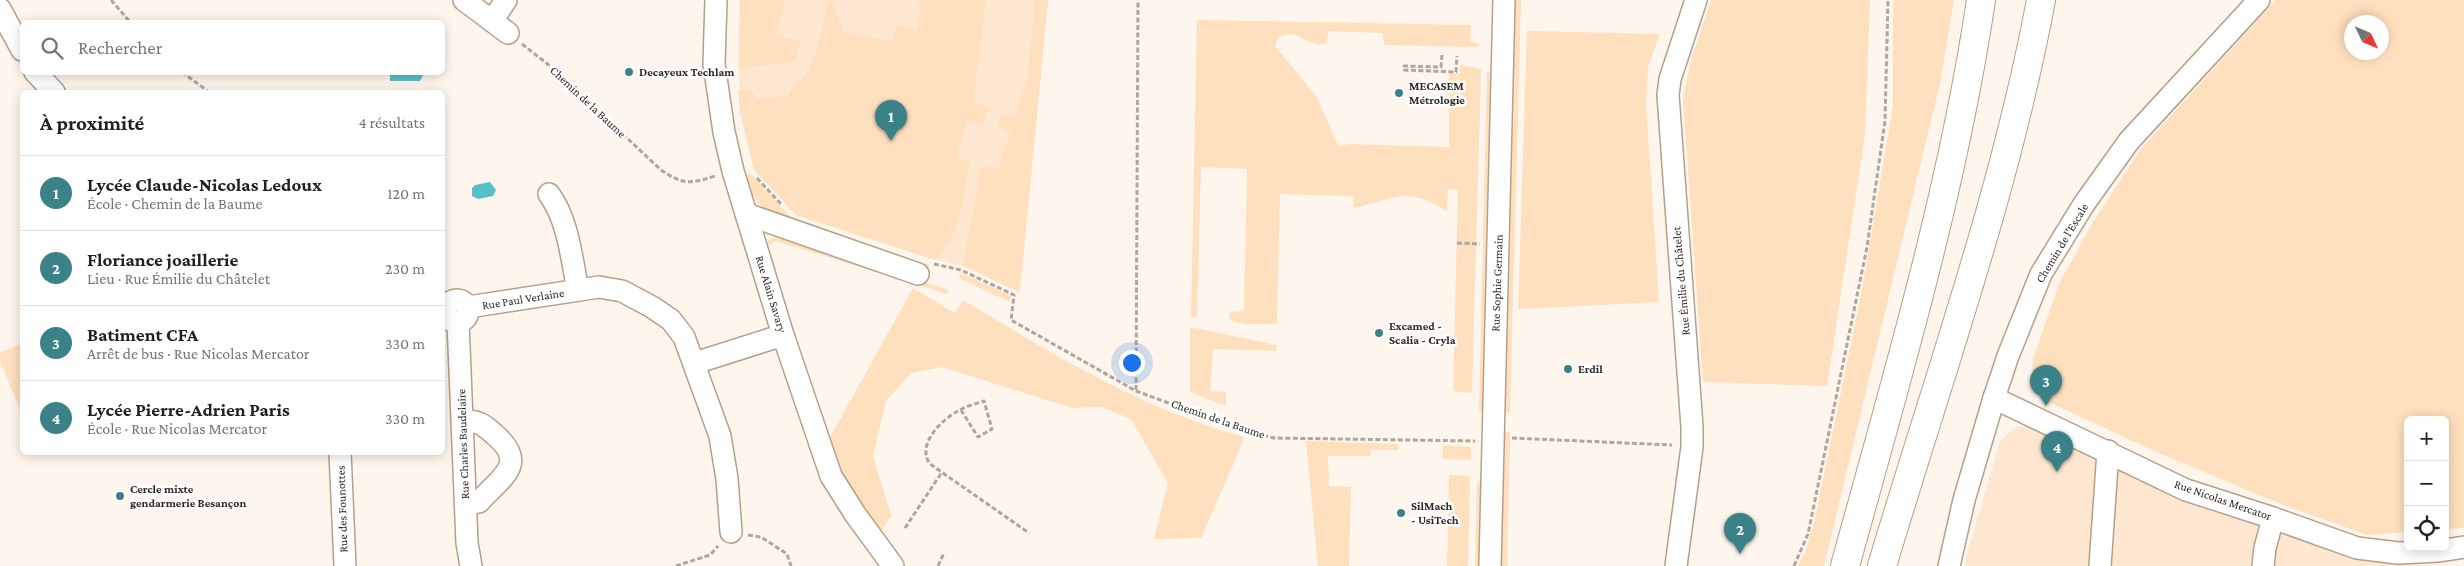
<!DOCTYPE html>
<html lang="fr">
<meta charset="utf-8">
<style>
body{margin:0;font-family:"Crimson Pro",serif;background:#f2f2f2;color:#202124}
.controls{position:absolute;right:15px;bottom:15px;display:grid;overflow:hidden;border-radius:8px;box-shadow:0 2px 12px #0003}
.controls button{width:45px;height:45px;display:grid;place-items:center;padding:0;border:0;border-bottom:1px solid #e0e0e0;background:#fff;color:#202124;font:25px sans-serif}
.compass{position:absolute;left:2344px;top:15px;width:45px;height:45px;border-radius:50%;background:#fff;box-shadow:0 2px 12px #0003;rotate:134deg}
.you{position:absolute;left:1131px;top:362px;width:18px;height:18px;margin:-12px;border:4px solid #fff;border-radius:50%;background:#1a73e8;box-shadow:0 0 0 8px #1a73e833}
.badge{display:grid;place-items:center;width:32px;height:32px;border-radius:50%;background:#3a8288;color:#fff;font-size:16px;font-weight:700}
.pin{position:absolute;translate:-50% -41px;filter:drop-shadow(0 1px 2px #0008)}
.pin::after{content:'';position:absolute;top:26px;width:18px;height:15px;background:inherit;clip-path:polygon(0 0,100% 0,50% 100%)}
.list{margin:0;padding:0;list-style:none}
h2{display:flex;justify-content:space-between;align-items:center;height:65px;margin:0;padding:0 20px;font-size:21px}
h2 small{font-size:16px;font-weight:400;color:#757577}
.list li{display:grid;grid-template-columns:32px 1fr auto;gap:15px;align-items:center;box-sizing:border-box;height:75px;padding:0 20px;border-top:1px solid #e0e0e0}
.list b{display:block;font-size:19px;white-space:nowrap}
.list p{margin:0;font-size:16px;white-space:nowrap;color:#757577}
.list em{font-size:16px;font-style:normal;color:#757577}
.icon{flex:none;width:28px;height:28px;fill:none;stroke:currentColor;stroke-width:2;stroke-linecap:round;stroke-linejoin:round}
.map{position:relative;flex:none;width:2464px;height:566px;overflow:hidden}
.search{position:absolute;background:#fff;box-shadow:0 2px 12px #0003;left:20px;top:20px;width:425px;height:55px;display:flex;align-items:center;gap:12px;box-sizing:border-box;padding:0 18px;border-radius:8px;color:#757577;font-size:19px}
.panel{position:absolute;background:#fff;box-shadow:0 2px 12px #0003;left:20px;top:90px;width:425px;height:365px;border-radius:8px}
.map>svg:first-child{display:block}
.built{fill:#fde7d0}
.green{fill:#fedfbe;fill-rule:evenodd}
.water{fill:#55c2ca}
.lines{fill:none;stroke-linecap:round;stroke-linejoin:round}
.minor-casing{stroke:#b4a08a;stroke-width:24}
.highway-casing{stroke:#b4a08a;stroke-width:30}
.path{stroke:#afa69d;stroke-width:3;stroke-dasharray:5 2.5;stroke-linecap:butt}
.minor{stroke:#fff;stroke-width:21}
.highway{stroke:#fff;stroke-width:28}
.poi-dot{fill:#3a8288;stroke:#fff;stroke-width:2}
.labels{text-anchor:middle;stroke-width:5;stroke-linejoin:round;paint-order:stroke}
.poi-label{font-size:12px;font-weight:bold;fill:#312920;stroke:#fff;text-anchor:start}
.street-label{font-size:12px;fill:#312920;stroke:#fff}
</style>
<div class="map">
<svg width="2464" height="566" viewBox="0 0 2464 566">
<rect width="100%" height="100%" fill="#fef5ec"/>
<g class="built">
<path d="M740,0H1048L1019,292L962,266L935,259L741,112L738,51Z"/>
<path d="M2016,427H2032L2185,503L2367,559L2396,564L2464,566H1966V558L2000,441Z"/>
</g>
<g class="green">
<path d="M740,0H784L776,36L801,41L794,62L739,68Z"/>
<path d="M919,0H986L973,102L988,108L983,124L968,120L956,157L970,162C963,194 961,236 935,260L796,215L754,170L740,112L738,91L748,89L759,99L788,96C795,82 801,83 807,72C819,51 823,26 828,3L833,4L844,32L892,42L896,26L917,30L921,6L918,5Z"/>
<path d="M1035,0H1048L1020,292L963,265L981,168L983,166L998,170L1011,132L997,127L1001,115L1015,118L1027,81Z"/>
<path d="M1515,0H1521L1510,412H1505Z"/>
<path d="M1711,0H1870L1865,135L1827,386L1703,382L1683,99L1691,60Z"/>
<path d="M1893,0H1954L1941,79L1824,566H1798L1805,553L1814,523L1861,295L1893,106Z"/>
<path d="M2276,0H2464V528L2445,529V420H2408V532L2367,535L2281,504L2161,454L2040,398L2032,387L2033,359L2059,284L2093,222L2140,150ZM2352,22H2382V52H2352Z"/>
<path d="M1197,20L1471,25L1470,42L1479,43L1478,47L1384,45L1383,33L1329,31L1326,44C1303,47 1300,26 1278,38L1275,46L1316,96L1339,147L1348,144L1449,147V74H1460V65L1481,69L1472,393L1453,391L1458,190L1448,189L1447,211C1406,185 1395,199 1354,208L1353,196L1280,194L1277,324H1245L1231,321L1229,316L1231,312L1244,311L1247,169L1201,167L1197,317H1191Z"/>
<path d="M1527,31L1660,34L1648,67L1646,102L1659,302L1518,309Z"/>
<path d="M1487,72H1494L1485,412L1479,411Z"/>
<path d="M750,173L795,222L929,265L928,268L777,221C760,209 751,194 744,175Z"/>
<path d="M777,235L949,290L947,294L776,241L766,248L765,243Z"/>
<path d="M961,273L1011,296L1010,302L959,278Z"/>
<path d="M913,288L955,313L963,300C1052,354 1142,409 1244,437L1242,444L1201,538L1154,539L1168,483L1131,419L1101,407L1072,408L942,367L911,373L886,401L873,456L891,516L879,535L846,484L828,441Z"/>
<path d="M1190,327L1277,345L1276,351L1213,349L1210,391L1226,392V406L1190,392Z"/>
<path d="M22,343V415L0,361V353Z"/>
<path d="M1504,432H1510L1507,566H1501Z"/>
<path d="M1306,441L1398,444L1399,450H1371L1370,456H1328L1329,486L1351,487L1349,566H1318Z"/>
<path d="M1443,445L1471,447V460L1443,459Z"/>
<path d="M1449,475L1470,476L1468,566H1447Z"/>
<path d="M1477,481H1483L1481,566H1475Z"/>
</g>
<g class="water">
<path d="M424,73L420,81H390V73Z"/>
<path d="M490,182L496,190L493,196L478,199L472,196V188L475,185Z"/>
</g>
<g class="lines">
<g class="minor-casing">
<g id="minor">
<path d="M464,0L508,33"/>
<path d="M716,0L714,64L724,132L733,171L783,335L831,476L855,514L893,566"/>
<path d="M0,9L22,50"/>
<path d="M492,21L506,0"/>
<path d="M35,72L54,92"/>
<path d="M549,194C569,222 571,257 578,290"/>
<path d="M746,214L918,274"/>
<circle cx="457" cy="311" r="11"/>
<path d="M468,307L599,287L622,291L652,307L671,320L684,337L720,436L727,479L731,532"/>
<path d="M458,322L467,543L471,566"/>
<path d="M695,363L783,335"/>
<path d="M1994,398L2186,490L2273,518L2357,548L2398,553L2439,551L2464,547"/>
<path d="M463,421C478,420 484,425 494,434C529,464 502,476 479,502L466,503"/>
<path d="M340,452L345,566"/>
<path d="M1490,566L1504,0"/>
<path d="M1676,566L1692,447V427L1668,95L1670,79L1696,0"/>
<path d="M1949,566L1964,500L1994,398L2008,356L2041,274L2084,204L2129,141L2259,0"/>
<path d="M2100,566L2108,451"/>
<path d="M2263,566L2265,548L2273,518"/>
</g>
</g>
<g class="highway-casing">
<g id="highway">
<path d="M1845,566C1896,381 1953,189 1981,0"/>
<path d="M1882,566C1938,378 2005,193 2041,0"/>
</g>
</g>
<g class="path">
<path d="M111,0L130,22"/>
<path d="M522,44L550,66L661,170C683,185 690,184 715,176"/>
<path d="M1442,55L1441,67L1404,66V70L1456,72L1457,56"/>
<path d="M182,72L209,92"/>
<path d="M757,178L781,204"/>
<path d="M1457,243L1480,244"/>
<path d="M934,264L961,270L1014,295L1011,320L1136,391L1245,431L1274,438L1475,441"/>
<path d="M1136,390L1138,0"/>
<path d="M961,410L978,437L992,429L984,401C976,404 966,406 958,411C941,420 916,445 930,464L1029,533"/>
<path d="M1512,438L1672,445"/>
<path d="M905,528L942,472"/>
<path d="M748,535L761,537L787,554L791,566"/>
<path d="M676,566L710,555L718,546"/>
<path d="M938,566L944,553"/>
<path d="M1794,566L1808,534L1867,247L1885,121L1888,0"/>
</g>
<use href="#minor" class="minor"/>
<use href="#highway" class="highway"/>
</g>
<g class="poi-dot">
<circle cx="629" cy="72" r="5"/>
<circle cx="1399" cy="93" r="5"/>
<circle cx="1379" cy="333" r="5"/>
<circle cx="1568" cy="369" r="5"/>
<circle cx="120" cy="496" r="5"/>
<circle cx="1401" cy="513" r="5"/>
</g>
<g class="labels">
<g class="poi-label">
<text x="639" y="76">Decayeux Techlam</text>
<text x="1409" y="90">MECASEM<tspan x="1409" dy="14">Métrologie</tspan></text>
<text x="1389" y="330">Excamed -<tspan x="1389" dy="14">Scalia - Cryla</tspan></text>
<text x="1578" y="373">Erdil</text>
<text x="130" y="493">Cercle mixte<tspan x="130" dy="14">gendarmerie Besançon</tspan></text>
<text x="1411" y="510">SilMach<tspan x="1411" dy="14">- UsiTech</tspan></text>
</g>
<g class="street-label">
<text transform="translate(588 102) rotate(43)" y="4">Chemin de la Baume</text>
<text transform="translate(2062 243) rotate(-59)" y="4">Chemin de l'Escale</text>
<text transform="translate(1681 281) rotate(-95)" y="4">Rue Émilie du Châtelet</text>
<text transform="translate(1497 283) rotate(-88)" y="4">Rue Sophie Germain</text>
<text transform="translate(771 294) rotate(73)" y="4">Rue Alain Savary</text>
<text transform="translate(523 299) rotate(-9)" y="4">Rue Paul Verlaine</text>
<text transform="translate(1218 419) rotate(19)" y="4">Chemin de la Baume</text>
<text transform="translate(463 444) rotate(-92)" y="4">Rue Charles Baudelaire</text>
<text transform="translate(2223 500) rotate(19)" y="4">Rue Nicolas Mercator</text>
<text transform="translate(342 509) rotate(-92)" y="4">Rue des Founottes</text>
</g>
</g>
</svg>
<div class="controls">
<button>+</button>
<button>−</button>
<button><svg class="icon" aria-label="locate" viewBox="0 0 24 24"><circle cx="12" cy="12" r="6"/><path d="M12 2v4M12 18v4M2 12h4M18 12h4"/></svg></button>
</div>
<svg class="compass" viewBox="-18 -18 36 36"><path d="M0-13l5 13h-10z" fill="#e53935"/><path d="M0 13l5-13h-10z" fill="#757577"/></svg>
<div class="you"></div>
<div class="pin badge" style="left:891px;top:141px">1</div>
<div class="pin badge" style="left:1740px;top:554px">2</div>
<div class="pin badge" style="left:2046px;top:406px">3</div>
<div class="pin badge" style="left:2057px;top:472px">4</div>
<div class="search"><svg class="icon" aria-label="search" viewBox="0 0 24 24"><circle cx="10" cy="10" r="6"/><path d="M15 15l6 6"/></svg>Rechercher</div>
<section class="panel">
<h2>À proximité<small>4 résultats</small></h2>
<ul class="list">
<li><span class="badge">1</span><div><b>Lycée Claude-Nicolas Ledoux</b><p>École · Chemin de la Baume</p></div><em>120 m</em></li>
<li><span class="badge">2</span><div><b>Floriance joaillerie</b><p>Lieu · Rue Émilie du Châtelet</p></div><em>230 m</em></li>
<li><span class="badge">3</span><div><b>Batiment CFA</b><p>Arrêt de bus · Rue Nicolas Mercator</p></div><em>330 m</em></li>
<li><span class="badge">4</span><div><b>Lycée Pierre-Adrien Paris</b><p>École · Rue Nicolas Mercator</p></div><em>330 m</em></li>
</ul>
</section>
</div>
